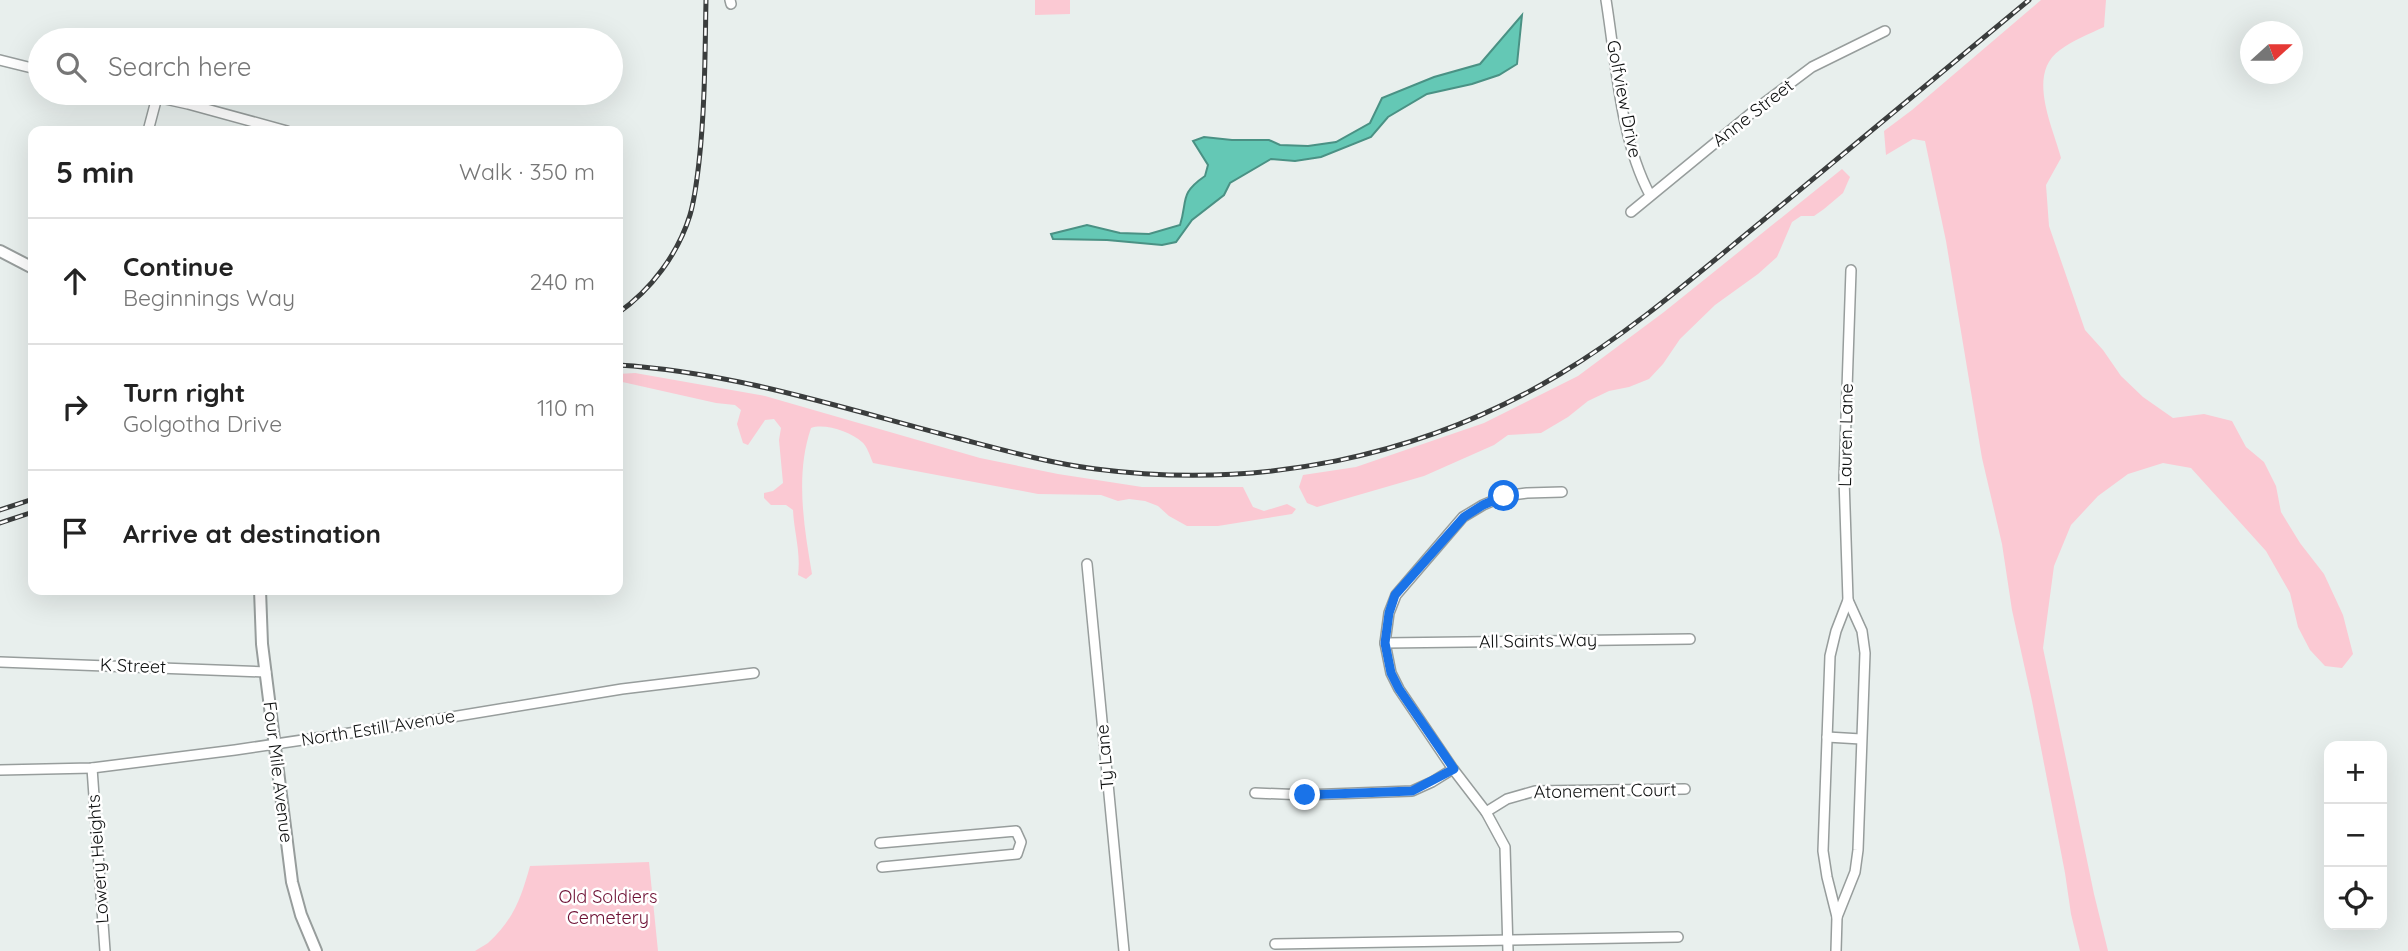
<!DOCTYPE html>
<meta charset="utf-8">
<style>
body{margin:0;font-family:Quicksand,sans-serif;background:#f2f2f2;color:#222}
.controls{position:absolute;right:21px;bottom:21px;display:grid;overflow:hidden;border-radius:14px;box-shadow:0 7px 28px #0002}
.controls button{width:63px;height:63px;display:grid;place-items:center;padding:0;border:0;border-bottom:2px solid #e0e0e0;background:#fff;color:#222;font:35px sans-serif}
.compass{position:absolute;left:2240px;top:21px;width:63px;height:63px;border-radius:50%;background:#fff;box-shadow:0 7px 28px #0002;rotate:69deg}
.stop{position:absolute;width:21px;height:21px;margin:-16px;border:5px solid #1a73e8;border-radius:50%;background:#fff}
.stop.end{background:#1a73e8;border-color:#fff;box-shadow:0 2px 7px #0008}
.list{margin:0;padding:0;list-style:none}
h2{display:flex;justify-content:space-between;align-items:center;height:91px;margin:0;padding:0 28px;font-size:30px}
h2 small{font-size:23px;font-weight:400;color:#767676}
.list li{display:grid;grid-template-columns:46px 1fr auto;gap:21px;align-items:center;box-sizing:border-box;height:126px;padding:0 28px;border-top:2px solid #e0e0e0}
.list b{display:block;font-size:26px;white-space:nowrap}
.list p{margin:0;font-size:23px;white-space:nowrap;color:#767676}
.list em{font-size:23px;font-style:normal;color:#767676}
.icon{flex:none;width:38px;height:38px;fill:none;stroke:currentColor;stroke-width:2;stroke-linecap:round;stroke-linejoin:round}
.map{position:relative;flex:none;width:2408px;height:951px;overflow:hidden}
.search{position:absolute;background:#fff;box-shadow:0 7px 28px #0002;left:28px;top:28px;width:595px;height:77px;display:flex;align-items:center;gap:18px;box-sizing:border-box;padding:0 24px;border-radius:38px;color:#767676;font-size:26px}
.panel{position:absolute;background:#fff;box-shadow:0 7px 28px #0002;left:28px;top:126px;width:595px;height:469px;border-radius:14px}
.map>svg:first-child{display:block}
.green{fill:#fbc9d3}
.water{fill:#64c8b5;stroke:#4a9184;stroke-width:2}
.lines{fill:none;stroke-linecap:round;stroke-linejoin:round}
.minor-casing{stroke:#979d9c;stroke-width:12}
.tertiary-casing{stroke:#979d9c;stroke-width:14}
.minor{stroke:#fff;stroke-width:9}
.tertiary{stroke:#fff;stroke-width:10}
.rail-casing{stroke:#3a3d3d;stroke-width:5}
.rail{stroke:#fff;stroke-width:2.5;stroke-dasharray:8;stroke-linecap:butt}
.route{stroke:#1a73e8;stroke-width:9}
.labels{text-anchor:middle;stroke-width:5;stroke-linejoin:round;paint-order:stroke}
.street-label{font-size:18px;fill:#0e1010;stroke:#fff}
.park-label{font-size:18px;fill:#6d0f33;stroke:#fff}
</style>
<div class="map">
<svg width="2408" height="951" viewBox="0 0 2408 951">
<rect width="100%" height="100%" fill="#e8efed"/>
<g class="green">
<path d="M1035,0H1070V14L1035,15Z"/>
<path d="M2041,0H2106L2104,27C2089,34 2073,40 2060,50C2026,74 2053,127 2061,158L2046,185L2049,226L2085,330L2103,350L2121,376L2143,397L2173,418L2204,414L2232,421L2246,447L2264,462L2276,486L2281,512L2300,543L2324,574L2343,615L2353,654L2342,668L2325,666L2310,650L2298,627L2290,593L2266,551L2191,468L2163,463L2128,474L2098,496L2071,525L2054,566L2043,648L2094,894L2108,951H2080L2071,914L2065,873L2032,701L2012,610L2002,544L1982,458L1946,241L1925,141L1913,139L1886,155L1884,131L1912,110Z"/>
<path d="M1842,169L1850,177L1843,193L1824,209L1814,216H1801L1792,222L1777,257L1758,274L1715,305L1680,339L1663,364L1649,379L1629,387L1609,391L1588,401L1568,417L1541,433L1508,435L1494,445L1424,476L1317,507L1307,503L1299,487L1303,475L1356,467L1484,423L1578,376L1664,312Z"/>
<path d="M635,373L765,396L980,458L1058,474L1142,487H1243L1253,507L1264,511L1287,504L1296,509L1292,514L1218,526H1187L1169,516L1158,506L1145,501L1129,499L1118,501L1101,495L1038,494L873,463C870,456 867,446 862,442C851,432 825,423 811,428C795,475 804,527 812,574L806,579L798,575C801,552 794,532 793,510L786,505H771L764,498V493L773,491L783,483L779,440L781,428L774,419L765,420L748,445L743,443L737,424L741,410L735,405L716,403L618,381V374Z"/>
<path d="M649,862L658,951H475C479,948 484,946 488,943C514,919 521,898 530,866Z"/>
</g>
<path class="water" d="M1522,15L1517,64L1499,75L1472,84L1427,94L1388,117L1371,137L1321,157L1295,161L1271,159L1230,183L1224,195L1192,220L1176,242L1162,245L1107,240L1053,239L1051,234L1087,225L1120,233L1149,234L1180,225C1188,200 1179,194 1205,176L1208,165L1193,141L1204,137L1232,140H1269L1280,145L1308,146L1336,142L1370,123L1382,98L1434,77L1480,64Z"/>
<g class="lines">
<g class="minor-casing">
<g id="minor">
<path d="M730,0L731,4"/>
<path d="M1606,0C1616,62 1620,139 1650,195"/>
<path d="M0,60L40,70"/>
<path d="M138,93L188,104L287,131"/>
<path d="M148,131L157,97"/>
<path d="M1631,212L1760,106L1812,67L1885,31"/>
<path d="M1087,564L1124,951"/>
<path d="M1385,643L1690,639"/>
<path d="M0,662L266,672"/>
<path d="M1827,737L1861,739"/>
<path d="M92,768L105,951"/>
<path d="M0,770L92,768L235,750L397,726L622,689L754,673"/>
<path d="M1255,793L1305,795L1412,791L1432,782L1453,769"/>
<path d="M1486,812L1507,799L1535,791L1685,789"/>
<path d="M880,843L1016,831L1021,842L1017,854L882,867"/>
<path d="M1837,917L1855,872L1858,850L1865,653L1862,631L1848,600"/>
<path d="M1275,944L1678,937"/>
<path d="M1508,951L1505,847L1486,812L1453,769L1399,689L1391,673L1385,643L1389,613L1396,595L1463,517L1483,505L1504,496L1527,493L1562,492"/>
<path d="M1836,951L1837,917L1827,877L1823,851L1830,656L1836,631L1848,600L1844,478L1851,270"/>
</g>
</g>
<g class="tertiary-casing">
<g id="tertiary">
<path d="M0,251L33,268"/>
<path d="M260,590L262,644L292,882L301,915L316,951"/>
</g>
</g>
<use href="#minor" class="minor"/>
<use href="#tertiary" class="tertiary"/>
<g class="rail-casing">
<g id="rail">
<path d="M618,313C651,290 678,254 690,215C695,198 697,179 699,162C705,108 705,54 706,0"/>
<path d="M618,365C734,372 845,409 957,438C1003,450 1049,463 1096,469C1258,490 1420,458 1560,374C1632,331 1696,275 1761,222C1851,148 1940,74 2029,0"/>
<path d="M0,510L33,499"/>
<path d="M0,523L33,512"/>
</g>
</g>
<use href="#rail" class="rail"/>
</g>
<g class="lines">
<path class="route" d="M1305,795L1412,791L1454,769L1399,689L1391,673L1385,643L1389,613L1395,595L1464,517L1483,505L1504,496"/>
</g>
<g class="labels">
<g class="street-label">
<text transform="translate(1624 99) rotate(79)" y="6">Golfview Drive</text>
<text transform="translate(1753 113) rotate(-38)" y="6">Anne Street</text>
<text transform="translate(1846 435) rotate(-89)" y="6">Lauren Lane</text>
<text transform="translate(1538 641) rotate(-1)" y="6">All Saints Way</text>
<text transform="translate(133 666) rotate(2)" y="6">K Street</text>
<text transform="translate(378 728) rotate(-9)" y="6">North Estill Avenue</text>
<text transform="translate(1105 757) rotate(-95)" y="6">Ty Lane</text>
<text transform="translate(278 772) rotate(83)" y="6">Four Mile Avenue</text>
<text transform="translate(1605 791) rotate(-1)" y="6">Atonement Court</text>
<text transform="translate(98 859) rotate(-94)" y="6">Lowery Heights</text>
</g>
<g class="park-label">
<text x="608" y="903">Old Soldiers<tspan x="608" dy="21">Cemetery</tspan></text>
</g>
</g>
</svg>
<div class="controls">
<button>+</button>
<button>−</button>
<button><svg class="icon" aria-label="locate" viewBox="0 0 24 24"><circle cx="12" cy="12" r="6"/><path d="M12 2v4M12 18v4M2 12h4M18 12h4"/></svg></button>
</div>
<svg class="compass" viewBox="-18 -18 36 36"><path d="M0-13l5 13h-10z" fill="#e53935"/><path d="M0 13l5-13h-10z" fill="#767676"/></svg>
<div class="stop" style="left:1504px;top:496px"></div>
<div class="stop end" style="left:1305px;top:795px"></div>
<div class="search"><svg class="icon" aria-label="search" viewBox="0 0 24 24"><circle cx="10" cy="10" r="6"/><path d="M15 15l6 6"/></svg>Search here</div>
<section class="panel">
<h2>5 min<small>Walk · 350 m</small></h2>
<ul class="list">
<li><svg class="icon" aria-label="ahead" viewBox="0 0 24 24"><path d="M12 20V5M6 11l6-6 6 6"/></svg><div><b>Continue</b><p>Beginnings Way</p></div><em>240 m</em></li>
<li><svg class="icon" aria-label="right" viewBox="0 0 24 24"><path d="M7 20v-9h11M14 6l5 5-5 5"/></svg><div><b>Turn right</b><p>Golgotha Drive</p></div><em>110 m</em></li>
<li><svg class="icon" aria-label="arrive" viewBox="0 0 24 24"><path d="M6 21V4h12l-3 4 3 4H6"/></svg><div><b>Arrive at destination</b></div></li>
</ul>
</section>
</div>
